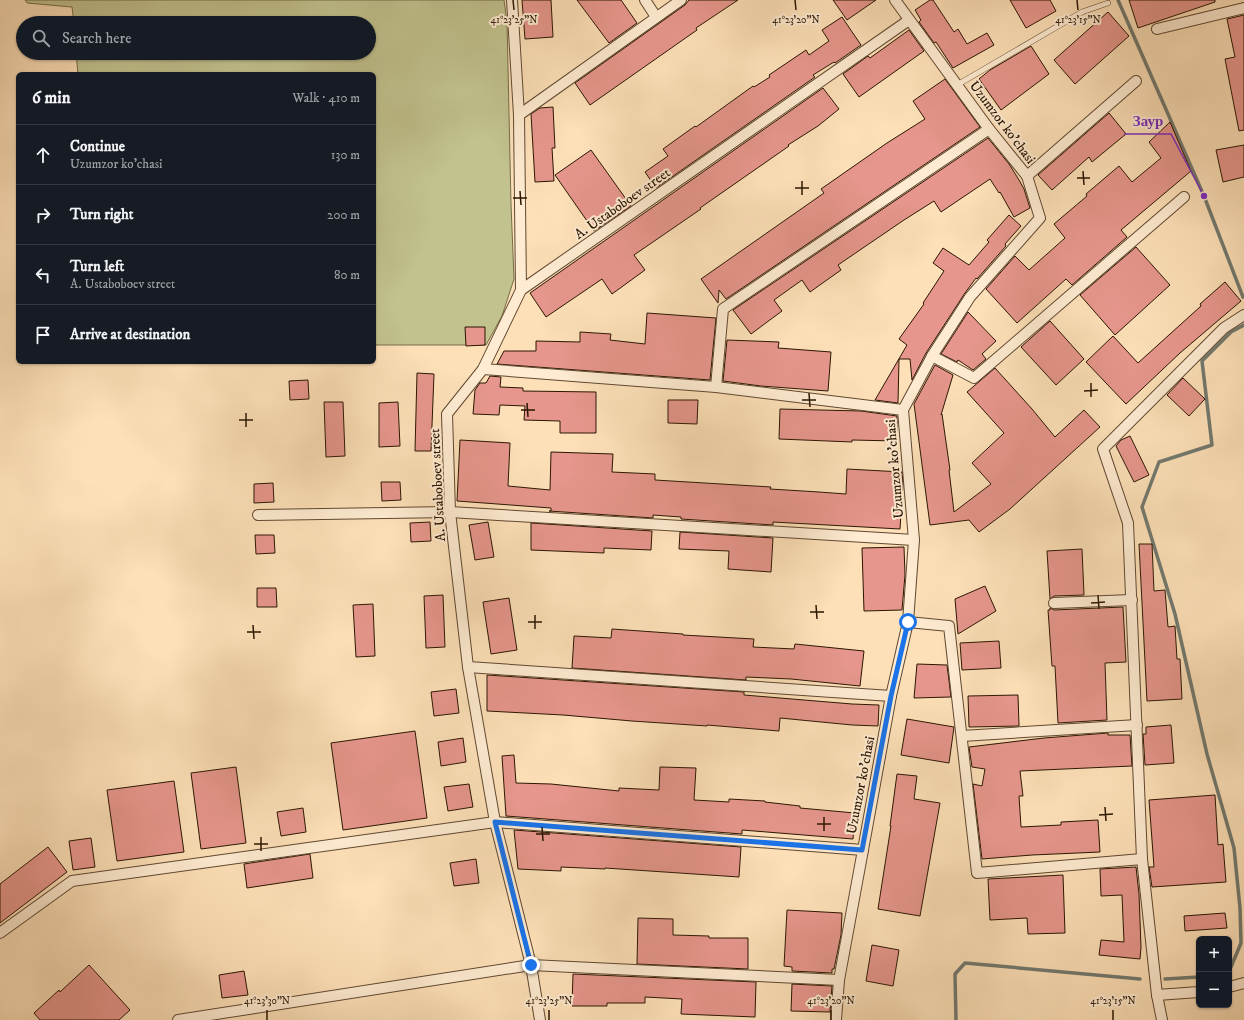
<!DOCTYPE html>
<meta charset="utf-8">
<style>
body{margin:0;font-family:"IM FELL DW Pica",serif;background:#20242c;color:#f1f3f6}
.controls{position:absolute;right:12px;bottom:12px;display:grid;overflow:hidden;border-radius:6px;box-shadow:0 1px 3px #0004}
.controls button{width:36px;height:36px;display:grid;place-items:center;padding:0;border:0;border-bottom:1px solid #363941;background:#171b24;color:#f1f3f6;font:20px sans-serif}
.stop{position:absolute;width:12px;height:12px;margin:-9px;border:3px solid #1a73e8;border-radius:50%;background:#fff}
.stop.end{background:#1a73e8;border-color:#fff;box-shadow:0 1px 4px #0008}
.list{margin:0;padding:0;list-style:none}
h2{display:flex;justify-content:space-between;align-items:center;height:52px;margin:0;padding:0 16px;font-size:17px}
h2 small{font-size:13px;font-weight:400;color:#9ea1a6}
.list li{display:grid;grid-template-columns:26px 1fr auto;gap:12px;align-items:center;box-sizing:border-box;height:60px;padding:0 16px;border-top:1px solid #363941}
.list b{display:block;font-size:15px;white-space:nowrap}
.list p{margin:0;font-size:13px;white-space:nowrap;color:#9ea1a6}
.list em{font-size:13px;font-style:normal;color:#9ea1a6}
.icon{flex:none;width:22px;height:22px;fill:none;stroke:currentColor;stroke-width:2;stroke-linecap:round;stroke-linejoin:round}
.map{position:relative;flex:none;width:1244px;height:1020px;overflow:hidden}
.search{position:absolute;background:#171b24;box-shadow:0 1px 3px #0004;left:16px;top:16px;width:360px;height:44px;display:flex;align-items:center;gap:10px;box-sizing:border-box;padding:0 14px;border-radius:22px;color:#9ea1a6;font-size:15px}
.panel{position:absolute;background:#171b24;box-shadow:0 1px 3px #0004;left:16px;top:72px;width:360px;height:292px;border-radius:6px}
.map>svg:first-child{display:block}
.green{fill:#c1c28e;stroke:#766c48}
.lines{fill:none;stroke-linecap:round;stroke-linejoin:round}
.stream{stroke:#72796f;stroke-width:3.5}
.building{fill:#e6968c;stroke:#2b1602}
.lane-casing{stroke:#604830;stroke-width:6}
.street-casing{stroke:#604830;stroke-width:12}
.lane{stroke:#feebd1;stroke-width:5}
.street{stroke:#feebd1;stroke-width:10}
.route{stroke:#1a73e8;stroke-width:5}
.ticks{fill:none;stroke:#2b1602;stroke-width:1.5}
.labels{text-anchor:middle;stroke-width:4;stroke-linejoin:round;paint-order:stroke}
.street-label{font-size:14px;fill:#2b1602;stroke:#feebd1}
.ticks-label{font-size:10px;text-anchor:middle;fill:#2b1602;stroke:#feebd1;stroke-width:4;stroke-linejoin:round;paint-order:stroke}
.leader{fill:none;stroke:#7b2cbf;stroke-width:1.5}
.callout-dot{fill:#7b2cbf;stroke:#feebd1;stroke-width:1.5}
.callout-label{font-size:15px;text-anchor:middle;font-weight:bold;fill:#7b2cbf;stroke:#feebd1;stroke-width:4;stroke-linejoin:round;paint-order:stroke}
</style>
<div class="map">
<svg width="1244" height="1020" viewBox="0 0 1244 1020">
<rect width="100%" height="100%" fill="#fde0b8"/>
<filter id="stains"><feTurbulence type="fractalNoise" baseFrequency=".005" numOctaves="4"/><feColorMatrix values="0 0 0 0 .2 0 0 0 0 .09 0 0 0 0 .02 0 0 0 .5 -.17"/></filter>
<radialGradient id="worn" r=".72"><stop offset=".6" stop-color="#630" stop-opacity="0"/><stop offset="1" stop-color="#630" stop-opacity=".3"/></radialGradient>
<path class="green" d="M25,0H504L507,22L511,204L514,279L502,316L486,345H374V74H78L76,53H369V23H74L72,7L27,3Z"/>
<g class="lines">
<g class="stream">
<path d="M1118,0L1204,196L1243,297"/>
<path d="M1229,968L1231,967L1241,943L1240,908L1234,848L1207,754L1175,614L1142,507L1159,462L1212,445L1202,361L1231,332L1244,325"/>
<path d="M1165,979L1199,977"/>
<path d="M956,1020L955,974L965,963L1140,979"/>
</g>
</g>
<g class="building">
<path d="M522,0H551L553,37L525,39Z"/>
<path d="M577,0H621L637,23L609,43Z"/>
<path d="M689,0H738L696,28L697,30L590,105L575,83L685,5Z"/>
<path d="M833,0H876L847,20Z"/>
<path d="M930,0H933L954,32L958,29L967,44L987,33L994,45L953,68L936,42L934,43L919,22L921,20L915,10Z"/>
<path d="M1010,0H1050L1056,11L1026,28Z"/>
<path d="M1129,0H1215V2L1138,28Z"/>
<path d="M1108,12L1129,36L1075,84L1054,60Z"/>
<path d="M1244,15V130L1239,131L1225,59L1235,57L1227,19Z"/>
<path d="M842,17L861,45L835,63L834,62L813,75L815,77L656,188L645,172L668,156L663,149L695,126L696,127L753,86L754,87L770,77L769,75L806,50L809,55L829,41L822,30Z"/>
<path d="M909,30L924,51L859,97L843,74L868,56L870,58Z"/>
<path d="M1031,46L1049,74L1001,110L979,79L990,70Z"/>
<path d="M945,79L980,127L726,299L719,290L718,303L701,279L824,193L821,189L887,143L925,119L913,101Z"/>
<path d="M823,88L839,109L818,126L788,145L789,146L700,208L701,209L634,255L645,270L612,294L602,279L546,317L530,293Z"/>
<path d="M553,107L555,148H552L554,181L535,182L531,114L540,108Z"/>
<path d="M1109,113L1126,134L1092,162L1089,157L1052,190L1038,175Z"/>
<path d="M1170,122L1191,171L1121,230L1127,237L1072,285L1066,279L1017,323L986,289L1015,256L1029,270L1065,238L1054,224L1087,196L1086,194L1119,166L1132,182L1161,158L1149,142Z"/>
<path d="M988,138L1009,164L1019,180L1024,189L1030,208L1014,217L1000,192L999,193L990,179L941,212L934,201L904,220L838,265L841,270L810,292L802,280L774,300L782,311L751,334L733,310Z"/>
<path d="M1244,145V177L1223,182L1216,150Z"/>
<path d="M591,150L631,206L594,231L555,175Z"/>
<path d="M1009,215L1021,226L1005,244L1006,246L977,279L976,278L965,293L926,353L912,380L910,359H899L898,403L875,400L907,345L899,339L924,304L923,303L944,271L933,263L943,248L969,265L989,242L987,240Z"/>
<path d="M1136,247L1170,285L1115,335L1080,295Z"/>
<path d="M1225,282L1241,301L1180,353L1126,404L1086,362L1113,336L1138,363L1201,306L1200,304Z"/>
<path d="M968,312L996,341L982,354L986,359L973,370L958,360L957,362L941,354Z"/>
<path d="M647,313L716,318L710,380L497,364L504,351H536V341L580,342V332L611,334L610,340L645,344Z"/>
<path d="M1050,321L1084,359L1056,385L1021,347Z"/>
<path d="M465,327H485V345L466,346Z"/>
<path d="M727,340L779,342L778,348L831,352L828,391L761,386L723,381Z"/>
<path d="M935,365L953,375L941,415L942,414L950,470H949L954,512L991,484L972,463L1004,433L967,392L995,368L1032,409L1055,437L1084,410L1100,427L1010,509L979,532L969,520L930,525L914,404Z"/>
<path d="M417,373L434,374L431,451H415Z"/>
<path d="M490,376L501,377L500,387L523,388V391L596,392V433H560V421L524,420L525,406L500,405L499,415L473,414L475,390L480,383H486Z"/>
<path d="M1183,378L1205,399L1189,416L1167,395Z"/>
<path d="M308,380L309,399L290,400L289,381Z"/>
<path d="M668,400H698L697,424L668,423Z"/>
<path d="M324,402H343L345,456L326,457Z"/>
<path d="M398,402L400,446L379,447V403Z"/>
<path d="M780,409L861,411L897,416V441L852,440V442L779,439Z"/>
<path d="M1130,436L1149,475L1134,482L1116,446L1121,440Z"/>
<path d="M460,440L510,443L508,486L550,490L551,452L613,454L612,472L655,474V480L771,487L770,489L819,492L846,494L847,469L902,472L903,484L900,529L773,522V525L681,519V517L653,515V518L549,511H551V508L457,501Z"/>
<path d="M381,482H400L401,500L382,501Z"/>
<path d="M273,483L274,502L254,503V484Z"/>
<path d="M430,522L431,541L411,542L410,523Z"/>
<path d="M488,522L494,557L475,560L469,525Z"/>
<path d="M531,523L652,531L651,550L604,548V553L531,550Z"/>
<path d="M680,532L773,538L771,572L728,569L729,551L679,549Z"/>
<path d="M255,535H274L275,553L256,554Z"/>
<path d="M1139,544H1152L1154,591L1165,590L1168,627L1175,626L1177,659H1180L1182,699L1147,701Z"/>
<path d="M904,547L905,575L902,610L864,611L862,548Z"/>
<path d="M1082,549L1084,595L1054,596L1050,599L1047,551Z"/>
<path d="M985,586L996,611L958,634L955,599Z"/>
<path d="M257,588H276L277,607H257Z"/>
<path d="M443,595L445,647L426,648L424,596Z"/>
<path d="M509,598L517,650L491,654L483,602Z"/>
<path d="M373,604L375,656L356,657L353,605Z"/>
<path d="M1123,607L1126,662L1105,663L1107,720L1058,723L1055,666H1052L1048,610H1050V608L1054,610Z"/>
<path d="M612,629L683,634V635L754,639L753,647L794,649L795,644L864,651L860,686L791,679L746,677V680L572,668L574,636L611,638Z"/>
<path d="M999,641L1001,668L962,670L960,643Z"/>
<path d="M917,664L947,665L951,697L914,698Z"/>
<path d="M487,675L744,692V695L852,704L879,705L878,726L852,725L780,718L779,731L707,725V726L632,721L563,715L487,711Z"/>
<path d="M456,689L459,713L434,716L431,692Z"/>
<path d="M1018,695L1019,726L969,727L968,696Z"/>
<path d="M907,719L954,727L949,763L901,755Z"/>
<path d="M1171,725L1174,763L1145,765L1143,734H1146V727Z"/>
<path d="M415,731L427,818L343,830L331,743Z"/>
<path d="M1108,733V735H1130L1132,766L1020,771L1023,796H1019L1021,827L1061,825V822L1098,820L1100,852L1032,855L982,859L973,784L982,786L985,769L972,767L969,747L1044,738Z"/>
<path d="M463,738L466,762L441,766L438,742Z"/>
<path d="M514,755L516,783L551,784L619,791V788L659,790L660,767L696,768L694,800L729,802V799L765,801V802L800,806V808L855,813L853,839L742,830V834L506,816L502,756Z"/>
<path d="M236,767L246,843L201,849L191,773Z"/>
<path d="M897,774L917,776L914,799L940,803L920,916L878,909L891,826H890Z"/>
<path d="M174,781L184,852L117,861L107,790Z"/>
<path d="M469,784L473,807L448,811L444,787Z"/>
<path d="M1215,795L1218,845L1223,844L1226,882L1152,887L1149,867H1154L1149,800Z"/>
<path d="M303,808L306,832L281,836L277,812Z"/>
<path d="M514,830L741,847L739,877L605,868V869L561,867V871L518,869Z"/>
<path d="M91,838L95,867L73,870L69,841Z"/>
<path d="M48,847L67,872L0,923V884Z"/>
<path d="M310,854L313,878L247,888L244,864Z"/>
<path d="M476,859L479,883L454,886L450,863Z"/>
<path d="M1136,867L1139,894L1141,947L1140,959L1099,955L1101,940L1124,942L1122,895L1101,896L1100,869Z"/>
<path d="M1063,875L1065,933L1028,934L1027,918L990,920L988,879Z"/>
<path d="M787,910L842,913L841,935L834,969H832V973L792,971V967L784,966Z"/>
<path d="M1225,913L1227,928L1185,931L1184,916Z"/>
<path d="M638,918L673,919V935L709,936V938H748V969L637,964Z"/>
<path d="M872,945L899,950L893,986L866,981Z"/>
<path d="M89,965L130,1010L119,1020H40L34,1013L59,990L60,992Z"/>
<path d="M244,971L248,995L222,998L219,975Z"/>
<path d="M573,974L756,982L755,1017L681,1014L682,999L645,997V1003H607V1006H572Z"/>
<path d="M792,984L832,986L830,1012L791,1011Z"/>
</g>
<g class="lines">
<g class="lane-casing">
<path id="lane" d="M957,85L1082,12L1108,3"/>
</g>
<g class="street-casing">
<g id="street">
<path d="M512,0L519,115L521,290"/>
<path d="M645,0L656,17"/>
<path d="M1157,29L1244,8"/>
<path d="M519,115L681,0"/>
<path d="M1027,176L1136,81"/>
<path d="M932,356L974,378L1184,197"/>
<path d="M483,369L716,387L903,410"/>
<path d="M716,387L723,309L989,129"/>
<path d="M258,515L450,512L914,540"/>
<path d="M1054,603L1132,600"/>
<path d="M908,622L949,626L977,873L1142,859"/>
<path d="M468,667L891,696"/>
<path d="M962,736L1137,725"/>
<path d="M0,933L72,881L495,822L863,850"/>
<path d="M1229,987L1244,983"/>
<path d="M1157,995L1199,992"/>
<path d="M178,1020L531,965L839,980"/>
<path d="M540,1020L531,965L495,822L468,667L450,512L447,414L483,369L521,290L909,20"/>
<path d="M836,1020L839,980L863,850L891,696L908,622L914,540L903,410L932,356L970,297L1040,218L1027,176L989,129L895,0"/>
<path d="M1162,1020L1157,995L1142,859L1128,523L1103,449L1224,328L1244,315"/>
</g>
</g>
<use href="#lane" class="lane"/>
<use href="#street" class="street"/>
</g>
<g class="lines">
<path class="route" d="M531,965L495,822L862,850L891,696L908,622"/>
</g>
<path class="ticks" d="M513,0L514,10M795,0L796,10M1077,0L1078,10M1083,171L1084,185M1077,178H1090M802,181V195M795,188H809M520,191L521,205M513,198H527M1091,383V397M1084,391L1098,390M809,393L810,407M802,400H816M527,403L528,417M521,410H535M246,413V427M239,420H253M1098,595L1099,609M1091,603L1105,602M816,605L817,619M810,612H824M535,615V629M528,622H542M253,625L254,639M247,632H261M1105,807L1106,821M1099,815L1113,814M824,817V831M817,824H831M542,827L543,841M536,834H550M261,837V851M254,844H268M267,1010V1020M549,1010V1020M831,1010V1020M1113,1010V1020"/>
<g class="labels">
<g class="street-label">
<text transform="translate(1003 122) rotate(53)" y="5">Uzumzor ko'chasi</text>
<text transform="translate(622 203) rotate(-35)" y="5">A. Ustaboboev street</text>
<text transform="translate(894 469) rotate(-95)" y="5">Uzumzor ko'chasi</text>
<text transform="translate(437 485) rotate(-93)" y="5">A. Ustaboboev street</text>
<text transform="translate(860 785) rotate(-79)" y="5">Uzumzor ko'chasi</text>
</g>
</g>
<g class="ticks-label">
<text x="514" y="23">41°23'25"N</text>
<text x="796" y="23">41°23'20"N</text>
<text x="1078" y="23">41°23'15"N</text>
<text x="267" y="1004">41°23'30"N</text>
<text x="549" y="1004">41°23'25"N</text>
<text x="831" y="1004">41°23'20"N</text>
<text x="1113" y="1004">41°23'15"N</text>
</g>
<path class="leader" d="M1204 196L1171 134H1124"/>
<circle class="callout-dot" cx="1204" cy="196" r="4"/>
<g class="callout-label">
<text x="1148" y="126">Заур</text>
</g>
<rect width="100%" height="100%" filter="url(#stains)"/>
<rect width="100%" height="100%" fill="url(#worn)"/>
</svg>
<div class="controls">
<button>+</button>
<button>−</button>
</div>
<div class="stop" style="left:908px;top:622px"></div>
<div class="stop end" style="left:531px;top:965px"></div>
<div class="search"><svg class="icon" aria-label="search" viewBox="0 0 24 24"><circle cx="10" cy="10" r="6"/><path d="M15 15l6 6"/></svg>Search here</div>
<section class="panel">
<h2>6 min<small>Walk · 410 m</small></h2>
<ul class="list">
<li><svg class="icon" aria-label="ahead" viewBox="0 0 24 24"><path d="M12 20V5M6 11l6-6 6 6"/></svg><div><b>Continue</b><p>Uzumzor ko'chasi</p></div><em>130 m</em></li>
<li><svg class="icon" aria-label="right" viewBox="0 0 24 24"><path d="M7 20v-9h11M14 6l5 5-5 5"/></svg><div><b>Turn right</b></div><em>200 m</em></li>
<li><svg class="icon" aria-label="left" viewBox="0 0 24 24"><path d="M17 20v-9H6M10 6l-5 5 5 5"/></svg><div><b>Turn left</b><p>A. Ustaboboev street</p></div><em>80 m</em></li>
<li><svg class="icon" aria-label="arrive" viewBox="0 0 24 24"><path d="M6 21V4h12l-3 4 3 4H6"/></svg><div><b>Arrive at destination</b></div></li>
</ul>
</section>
</div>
